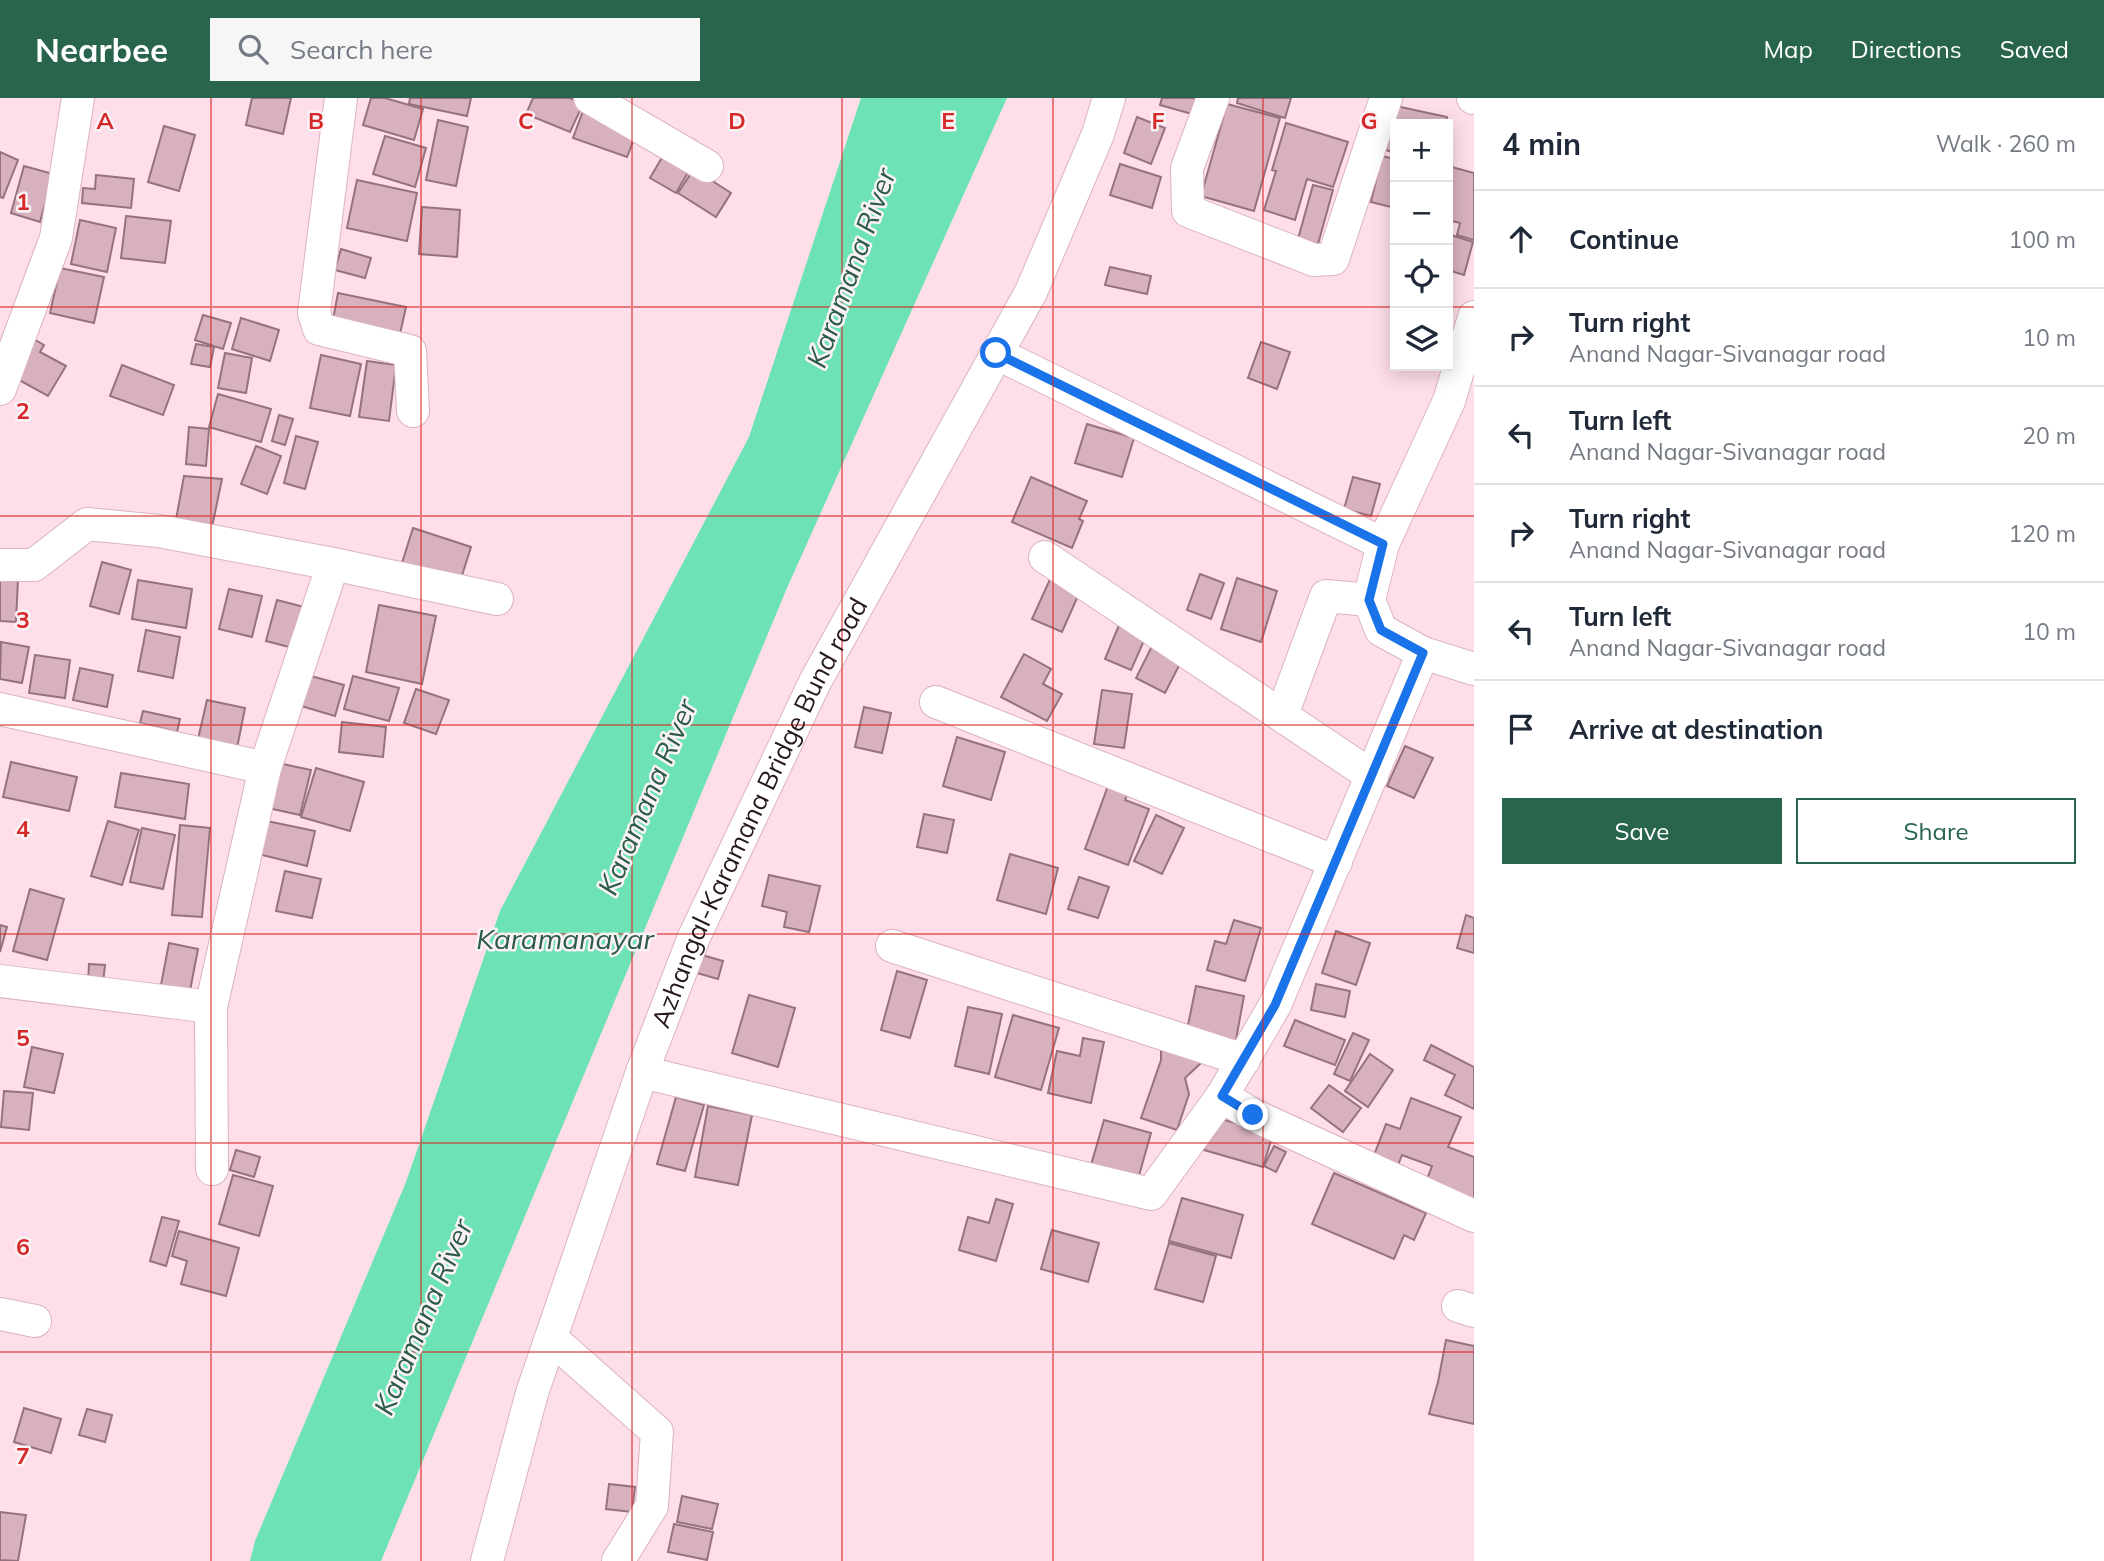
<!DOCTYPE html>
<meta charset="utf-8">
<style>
body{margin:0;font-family:Mulish,sans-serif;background:#f6f6f7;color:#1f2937}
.controls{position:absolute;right:21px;top:21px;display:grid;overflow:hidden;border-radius:0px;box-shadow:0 4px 18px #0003}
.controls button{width:63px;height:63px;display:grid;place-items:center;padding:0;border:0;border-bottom:2px solid #e0e1e3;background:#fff;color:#1f2937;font:35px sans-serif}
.stop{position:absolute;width:21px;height:21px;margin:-16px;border:5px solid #1a73e8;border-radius:50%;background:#fff}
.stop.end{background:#1a73e8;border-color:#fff;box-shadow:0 2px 7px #0008}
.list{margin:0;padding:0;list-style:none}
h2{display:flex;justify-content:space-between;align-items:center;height:91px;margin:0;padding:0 28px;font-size:30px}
h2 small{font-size:23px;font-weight:400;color:#747a83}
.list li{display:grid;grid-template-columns:46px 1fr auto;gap:21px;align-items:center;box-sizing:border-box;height:98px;padding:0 28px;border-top:2px solid #e0e1e3}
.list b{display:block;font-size:26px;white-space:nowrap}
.list p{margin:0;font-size:23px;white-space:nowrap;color:#747a83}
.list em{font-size:23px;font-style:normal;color:#747a83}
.actions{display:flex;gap:14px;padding:21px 28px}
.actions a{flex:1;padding:16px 0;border:2px solid #29644d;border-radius:0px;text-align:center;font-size:24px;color:#29644d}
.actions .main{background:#29644d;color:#fff}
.icon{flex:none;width:38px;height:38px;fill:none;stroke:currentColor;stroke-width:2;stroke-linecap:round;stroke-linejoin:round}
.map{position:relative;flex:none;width:1474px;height:1463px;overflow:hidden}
header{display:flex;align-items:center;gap:42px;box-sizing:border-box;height:98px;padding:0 35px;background:#29644d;color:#fff}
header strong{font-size:33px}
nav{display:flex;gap:38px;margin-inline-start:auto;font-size:24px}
.search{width:490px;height:63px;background:#f6f6f7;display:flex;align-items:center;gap:18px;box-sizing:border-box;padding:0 24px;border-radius:0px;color:#747a83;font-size:26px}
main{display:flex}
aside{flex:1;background:#fff}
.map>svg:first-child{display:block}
.water{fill:#6de3b5}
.building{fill:#d8b1bf;stroke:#96727f;stroke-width:2}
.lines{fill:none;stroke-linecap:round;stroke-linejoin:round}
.street-casing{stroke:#dbb3c1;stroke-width:34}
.street{stroke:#fff;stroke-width:32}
.route{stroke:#1a73e8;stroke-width:9}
.grid{fill:none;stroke:#d62828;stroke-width:2;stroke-opacity:0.55}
.labels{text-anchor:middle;stroke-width:5;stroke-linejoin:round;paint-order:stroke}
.street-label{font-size:26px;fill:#26181d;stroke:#fbf2f5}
.water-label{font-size:28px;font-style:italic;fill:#2c5c49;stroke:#fbf2f5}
.grid-label{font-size:23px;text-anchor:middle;font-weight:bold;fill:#d62828;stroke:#fbf2f5;stroke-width:5;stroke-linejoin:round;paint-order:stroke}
</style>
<header>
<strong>Nearbee</strong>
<div class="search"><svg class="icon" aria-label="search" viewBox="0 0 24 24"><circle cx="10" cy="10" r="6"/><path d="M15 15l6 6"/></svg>Search here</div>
<nav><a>Map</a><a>Directions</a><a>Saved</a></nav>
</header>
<main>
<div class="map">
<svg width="1474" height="1463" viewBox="0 0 1474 1463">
<rect width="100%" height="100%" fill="#fedee9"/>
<path class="water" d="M861,0H1007L787,490L381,1463H250L255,1443L406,1084L500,813L749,339Z"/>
<g class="building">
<path d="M252,0H291L283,36L246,27Z"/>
<path d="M371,0H385L423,11L414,42L363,27Z"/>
<path d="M410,0H471L467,18L409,6Z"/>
<path d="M533,0H570L583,6L570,34L526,16Z"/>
<path d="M1162,0H1197L1192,16L1160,7Z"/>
<path d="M1238,0H1291L1285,20L1237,5Z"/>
<path d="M1227,6L1280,20L1254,113L1201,98Z"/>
<path d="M1396,8L1447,19L1446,26H1395V55L1386,52Z"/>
<path d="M583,13L637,33L627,59L573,40Z"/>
<path d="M1137,19L1165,30L1151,66L1124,55Z"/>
<path d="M438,22L468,29L456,88L426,82Z"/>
<path d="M1286,25L1348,44L1333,89L1307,81L1295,122L1264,112L1276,73L1272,72Z"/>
<path d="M164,28L195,37L179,93L148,84Z"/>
<path d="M385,38L426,50L415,89L373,76Z"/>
<path d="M0,54L18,62L3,100L0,99Z"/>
<path d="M664,56L690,71L676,95L650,80Z"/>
<path d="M1382,58L1395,61V110L1371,104Z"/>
<path d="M1120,66L1161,79L1152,110L1110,97Z"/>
<path d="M24,68L53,76L40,124L11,115Z"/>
<path d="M1448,68L1474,75V142L1457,137L1460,125L1448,122Z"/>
<path d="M694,71L731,95L716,119L678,95Z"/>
<path d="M96,77L134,81L131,110L82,105L83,90L95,91Z"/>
<path d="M357,82L417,95L407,143L347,130Z"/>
<path d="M1313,87L1333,92L1318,146L1298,141Z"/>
<path d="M422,109L460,112L457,159L419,156Z"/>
<path d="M126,118L171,123L165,165L121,160Z"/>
<path d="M80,122L116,130L107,174L71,166Z"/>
<path d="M1448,136L1473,144L1464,177L1448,172Z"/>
<path d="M341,151L371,160L365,180L335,172Z"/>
<path d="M1110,169L1151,178L1147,196L1105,187Z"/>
<path d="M60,170L104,179L94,225L50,215Z"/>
<path d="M338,195L406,209L398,245L331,232Z"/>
<path d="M203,217L231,225L223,251L195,242Z"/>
<path d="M241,220L279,232L270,263L232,251Z"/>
<path d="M32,240L44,247L40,254L66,268L48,298L10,277Z"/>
<path d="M1261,244L1290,254L1277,291L1248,280Z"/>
<path d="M196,246L214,249L210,269L191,266Z"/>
<path d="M225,255L252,260L246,295L218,290Z"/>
<path d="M321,257L361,266L350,318L310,310Z"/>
<path d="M367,263L396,267L389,323L359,319Z"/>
<path d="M122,267L174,287L163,317L110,298Z"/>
<path d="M218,296L271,311L261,344L209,329Z"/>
<path d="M279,317L293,321L285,347L272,343Z"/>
<path d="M1087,326L1134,340L1122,379L1075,365Z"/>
<path d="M189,329L209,331L206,368L186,366Z"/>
<path d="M296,338L318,344L305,391L284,385Z"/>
<path d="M256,348L281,358L267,396L241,386Z"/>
<path d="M184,378L222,381L211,434L175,427Z"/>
<path d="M1031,379L1087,403L1079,421L1083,423L1072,450L1012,424Z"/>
<path d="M1353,379L1380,386L1371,418L1344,411Z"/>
<path d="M413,430L471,449L459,487L401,468Z"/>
<path d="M102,464L131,472L119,516L90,508Z"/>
<path d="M1200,476L1224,485L1211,521L1187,512Z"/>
<path d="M1051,479L1081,491L1062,534L1032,521Z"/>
<path d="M0,480L18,481L16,524L0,523Z"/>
<path d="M1237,480L1277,493L1261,544L1221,531Z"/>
<path d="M138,482L192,491L186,530L132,521Z"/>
<path d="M229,491L262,498L252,539L219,531Z"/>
<path d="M277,502L304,509L293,550L266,543Z"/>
<path d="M379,507L436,518L422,586L366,574Z"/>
<path d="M1119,527L1146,538L1131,572L1105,561Z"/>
<path d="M146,532L180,539L173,580L138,573Z"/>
<path d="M1155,542L1185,556L1165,595L1136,580Z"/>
<path d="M1,544L29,549L22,585L0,581Z"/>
<path d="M1024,556L1051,571L1043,586L1062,596L1047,623L1001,599Z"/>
<path d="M35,557L70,562L65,600L29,595Z"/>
<path d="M80,570L113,577L107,609L73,602Z"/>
<path d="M300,575L344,587L335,618L291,605Z"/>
<path d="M353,578L399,590L389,623L344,611Z"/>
<path d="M416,591L449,602L436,636L404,625Z"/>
<path d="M1102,592L1132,596L1124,650L1094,646Z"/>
<path d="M207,602L245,610L237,650L198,641Z"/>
<path d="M864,609L891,615L882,655L855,649Z"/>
<path d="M143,613L180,621L177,634L140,625Z"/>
<path d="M342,624L386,629L383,659L339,654Z"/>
<path d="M957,639L1005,654L991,702L943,688Z"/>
<path d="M1405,648L1433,660L1414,700L1387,688Z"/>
<path d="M11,664L77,679L69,713L3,699Z"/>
<path d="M278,665L311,672L300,717L268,710Z"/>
<path d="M316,670L364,684L350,733L301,719Z"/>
<path d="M121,675L189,686L185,721L115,709Z"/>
<path d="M1109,685L1129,692L1125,702L1149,711L1128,767L1085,751Z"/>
<path d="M924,716L954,722L947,755L917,749Z"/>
<path d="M1156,717L1184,730L1162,776L1134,763Z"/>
<path d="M262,722L315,733L307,768L254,755Z"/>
<path d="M108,723L139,732L122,787L91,778Z"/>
<path d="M180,727L210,730L202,819L172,817Z"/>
<path d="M142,730L175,737L163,791L130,784Z"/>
<path d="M1010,756L1058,770L1046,816L997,802Z"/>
<path d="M285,773L321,781L312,820L276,813Z"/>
<path d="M769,777L820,788L809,834L784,829L787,814L762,808Z"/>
<path d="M1079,779L1109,789L1098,820L1068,811Z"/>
<path d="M30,791L64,801L47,862L13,853Z"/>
<path d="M1466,817L1474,820V855L1457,850Z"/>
<path d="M1234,822L1261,830L1245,883L1207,872L1215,843L1226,846Z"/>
<path d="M0,827L7,829L0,854Z"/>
<path d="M1336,833L1370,845L1356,887L1322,875Z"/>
<path d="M169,845L198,851L189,898L160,892Z"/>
<path d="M695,855L723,863L718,881L690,873Z"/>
<path d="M89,866L105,867L103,885L88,884Z"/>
<path d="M897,873L927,882L910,940L881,932Z"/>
<path d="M1316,886L1350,893L1345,919L1311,912Z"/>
<path d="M1196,888L1244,898L1235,947L1186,937Z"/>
<path d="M749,897L795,910L778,969L732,955Z"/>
<path d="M968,909L1002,916L989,976L955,968Z"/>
<path d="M1013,917L1059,930L1041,992L995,979Z"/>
<path d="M1295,922L1345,942L1335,967L1284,948Z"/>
<path d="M1353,935L1369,942L1350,983L1334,976Z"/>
<path d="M1083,940L1104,944L1091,1005L1048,995L1057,953L1080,958Z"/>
<path d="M1161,947L1202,964L1185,980L1189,996L1177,1032L1141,1020L1161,962Z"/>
<path d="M1431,947L1474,969V1011L1445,997L1455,977L1424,962Z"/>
<path d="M32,949L63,956L54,995L24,989Z"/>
<path d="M1370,956L1393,972L1368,1009L1345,993Z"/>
<path d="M1329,987L1361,1010L1343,1034L1311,1010Z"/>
<path d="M4,993L33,995L29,1032L1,1029Z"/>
<path d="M676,999L704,1007L685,1073L657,1066Z"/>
<path d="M1411,1000L1461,1019L1448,1049L1474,1059V1108L1424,1089L1432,1068L1402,1057L1397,1070L1373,1060L1386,1026L1400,1031Z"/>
<path d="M708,1008L752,1017L738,1087L695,1079Z"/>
<path d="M1214,1019L1273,1036L1263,1069L1204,1052Z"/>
<path d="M1104,1022L1151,1035L1138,1081L1091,1067Z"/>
<path d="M1274,1048L1286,1054L1276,1074L1264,1068Z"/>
<path d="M236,1052L260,1059L254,1079L230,1072Z"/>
<path d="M1334,1075L1426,1115L1414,1142L1404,1137L1394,1161L1312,1126Z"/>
<path d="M233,1077L273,1088L259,1138L219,1126Z"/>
<path d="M1182,1100L1243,1117L1231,1160L1169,1143Z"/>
<path d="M996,1101L1013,1106L996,1163L959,1152L968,1119L989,1125Z"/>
<path d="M162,1119L179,1123L166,1168L150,1163Z"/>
<path d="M1052,1132L1099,1145L1088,1184L1041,1171Z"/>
<path d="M179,1133L239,1150L226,1198L181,1186L187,1163L172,1158Z"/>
<path d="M1169,1145L1216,1158L1203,1204L1155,1191Z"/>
<path d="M1446,1242L1474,1248V1326L1429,1316L1438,1284Z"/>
<path d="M24,1310L61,1321L51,1355L14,1344Z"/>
<path d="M87,1311L112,1317L105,1344L79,1337Z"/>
<path d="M609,1386L635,1389L632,1414L606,1411Z"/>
<path d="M682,1398L718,1406L712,1431L677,1424Z"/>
<path d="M0,1414L26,1417L18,1463L0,1462Z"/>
<path d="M674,1426L713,1434L707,1462L668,1454Z"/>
</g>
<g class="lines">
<g class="street-casing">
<g id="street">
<path d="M341,0L314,215L319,231L410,253L413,313"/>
<path d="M590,0L707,68"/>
<path d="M1213,0L1187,70L1188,113L1314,162L1333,161L1386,0"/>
<path d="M1473,0H1474"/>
<path d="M1474,219L1449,303L1383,446L1369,502L1381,532L1423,555L1275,907L1222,998L1253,1017L1474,1118"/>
<path d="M996,255L1383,446"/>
<path d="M0,291L56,140L78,0"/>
<path d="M1045,459L1372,678"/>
<path d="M333,466L497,501"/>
<path d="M0,467H34L87,426L159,433L333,466L265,670L211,909L212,1071"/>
<path d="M1423,555L1474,571"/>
<path d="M936,604L1336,764"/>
<path d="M0,611L265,670"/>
<path d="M1282,617L1326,498L1369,502"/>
<path d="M892,848L1244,962"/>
<path d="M0,883L211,909"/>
<path d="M642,974L1151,1096L1222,998"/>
<path d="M1458,1208L1474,1213"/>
<path d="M0,1216L35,1223"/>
<path d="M551,1240L657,1334L652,1408L618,1463"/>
<path id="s1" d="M487,1463L532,1295L642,974L694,839L815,584L1031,194L1098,36L1109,0"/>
</g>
</g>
<use href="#street" class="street"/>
</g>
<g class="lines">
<path class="route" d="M996,255L1383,446L1369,502L1381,532L1423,555L1275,907L1222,998L1253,1017"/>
</g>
<path class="grid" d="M211,0V1463M421,0V1463M632,0V1463M842,0V1463M1053,0V1463M1263,0V1463M0,209H1395M1448,209H1474M0,418H1474M0,627H1474M0,836H1474M0,1045H1474M0,1254H1474"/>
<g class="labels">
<g class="street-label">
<text dy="9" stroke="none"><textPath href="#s1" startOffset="798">Azhangal-Karamana Bridge Bund road</textPath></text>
</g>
<g class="water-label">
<text transform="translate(851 170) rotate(-70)" y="10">Karamana River</text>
<text transform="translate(647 699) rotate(-67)" y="10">Karamana River</text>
<text x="565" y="851">Karamanayar</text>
<text transform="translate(423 1219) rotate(-67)" y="10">Karamana River</text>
</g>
</g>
<g class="grid-label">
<text x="105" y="31">A</text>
<text x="316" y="31">B</text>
<text x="526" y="31">C</text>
<text x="737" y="31">D</text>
<text x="948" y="31">E</text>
<text x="1158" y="31">F</text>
<text x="1369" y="31">G</text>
<text x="23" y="112">1</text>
<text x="23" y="321">2</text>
<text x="23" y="530">3</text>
<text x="23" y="739">4</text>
<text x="23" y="948">5</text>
<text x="23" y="1157">6</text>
<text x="23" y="1366">7</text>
</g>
</svg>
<div class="controls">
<button>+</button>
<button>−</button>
<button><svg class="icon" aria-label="locate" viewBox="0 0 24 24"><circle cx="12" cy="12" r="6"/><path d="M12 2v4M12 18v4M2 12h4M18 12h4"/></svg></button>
<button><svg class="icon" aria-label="layers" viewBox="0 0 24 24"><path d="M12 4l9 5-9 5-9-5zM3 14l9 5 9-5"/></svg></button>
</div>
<div class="stop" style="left:996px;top:255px"></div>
<div class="stop end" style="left:1253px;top:1017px"></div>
</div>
<aside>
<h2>4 min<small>Walk · 260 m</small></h2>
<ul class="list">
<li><svg class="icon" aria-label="ahead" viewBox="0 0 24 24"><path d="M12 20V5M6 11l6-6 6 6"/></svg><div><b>Continue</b></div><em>100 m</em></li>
<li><svg class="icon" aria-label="right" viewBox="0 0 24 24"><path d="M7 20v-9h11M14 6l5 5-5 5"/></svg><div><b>Turn right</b><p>Anand Nagar-Sivanagar road</p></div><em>10 m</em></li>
<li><svg class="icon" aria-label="left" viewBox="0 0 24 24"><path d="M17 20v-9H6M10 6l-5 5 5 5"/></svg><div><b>Turn left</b><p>Anand Nagar-Sivanagar road</p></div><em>20 m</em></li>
<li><svg class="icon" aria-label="right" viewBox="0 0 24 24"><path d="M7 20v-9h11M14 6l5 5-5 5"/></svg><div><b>Turn right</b><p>Anand Nagar-Sivanagar road</p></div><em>120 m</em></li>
<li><svg class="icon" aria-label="left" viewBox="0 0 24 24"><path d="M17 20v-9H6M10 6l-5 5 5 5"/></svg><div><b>Turn left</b><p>Anand Nagar-Sivanagar road</p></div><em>10 m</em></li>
<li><svg class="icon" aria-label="arrive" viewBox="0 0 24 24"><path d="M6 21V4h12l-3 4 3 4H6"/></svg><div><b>Arrive at destination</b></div></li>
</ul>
<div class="actions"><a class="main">Save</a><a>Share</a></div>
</aside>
</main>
